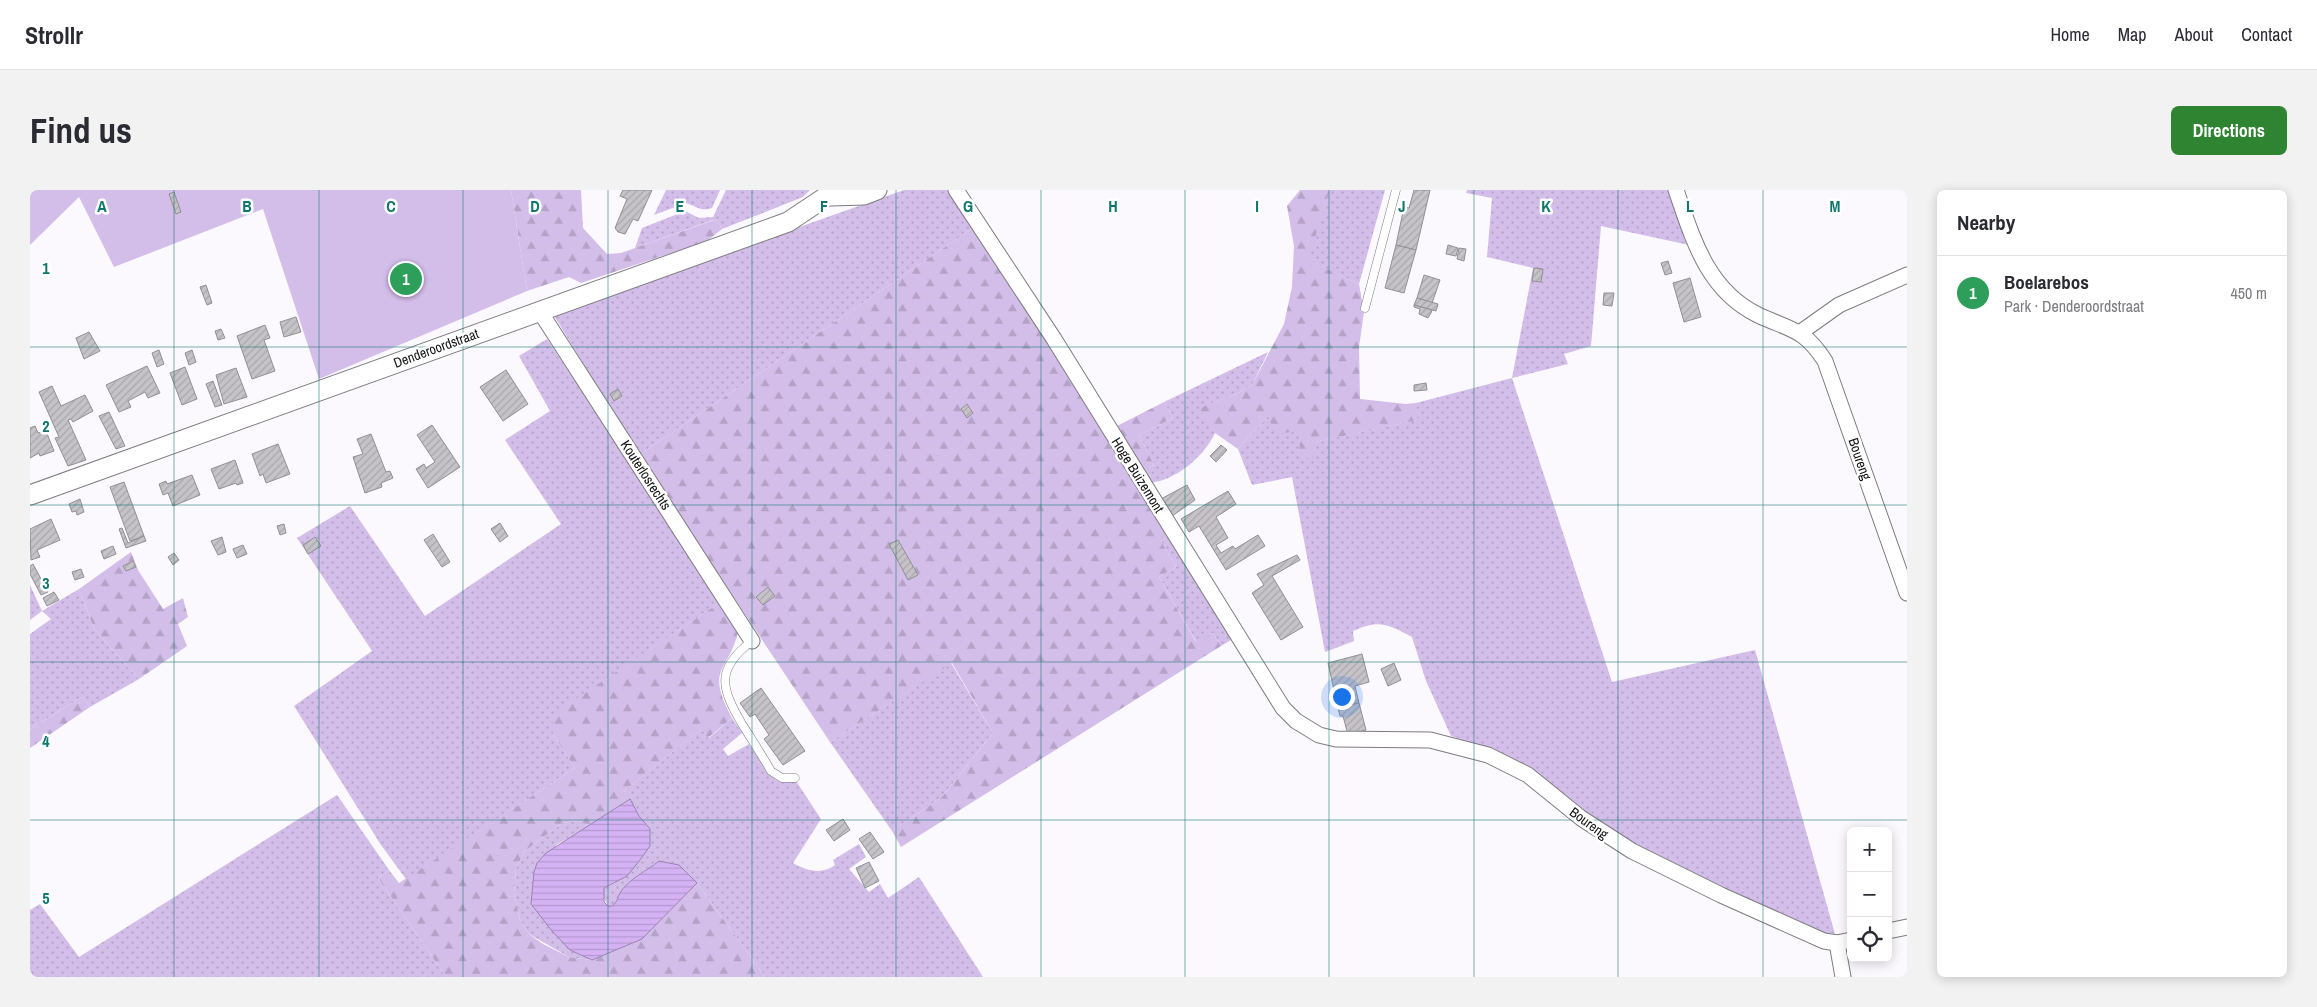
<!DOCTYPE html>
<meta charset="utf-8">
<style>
body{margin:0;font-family:"Archivo Narrow",sans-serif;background:#f2f2f3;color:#2b2b33}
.controls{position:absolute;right:15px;bottom:15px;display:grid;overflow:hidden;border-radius:8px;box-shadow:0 2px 12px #0003}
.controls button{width:45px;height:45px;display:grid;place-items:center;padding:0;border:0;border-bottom:1px solid #e1e1e2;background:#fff;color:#2b2b33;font:25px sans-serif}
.you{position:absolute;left:1311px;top:506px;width:18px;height:18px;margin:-12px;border:4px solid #fff;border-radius:50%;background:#1a73e8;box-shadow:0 0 0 8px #1a73e833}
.badge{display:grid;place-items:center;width:32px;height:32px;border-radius:50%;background:#2f8432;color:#fff;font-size:16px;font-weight:700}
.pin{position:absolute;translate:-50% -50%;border:2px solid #fff;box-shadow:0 1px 5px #0006}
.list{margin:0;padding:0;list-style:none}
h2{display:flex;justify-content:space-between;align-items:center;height:65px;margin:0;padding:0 20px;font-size:21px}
h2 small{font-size:16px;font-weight:400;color:#7c7c81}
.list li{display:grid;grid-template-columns:32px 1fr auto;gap:15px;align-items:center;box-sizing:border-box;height:75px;padding:0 20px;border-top:1px solid #e1e1e2}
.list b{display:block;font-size:19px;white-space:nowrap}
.list p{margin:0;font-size:16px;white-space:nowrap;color:#7c7c81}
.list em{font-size:16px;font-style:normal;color:#7c7c81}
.icon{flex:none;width:28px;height:28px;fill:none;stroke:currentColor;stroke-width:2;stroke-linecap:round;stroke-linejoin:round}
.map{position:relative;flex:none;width:1877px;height:787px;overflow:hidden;border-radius:8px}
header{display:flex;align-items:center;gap:30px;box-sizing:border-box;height:70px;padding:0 25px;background:#fff;border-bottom:1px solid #e1e1e2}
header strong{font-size:24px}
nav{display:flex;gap:28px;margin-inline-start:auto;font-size:18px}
.intro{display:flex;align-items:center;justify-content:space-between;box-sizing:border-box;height:120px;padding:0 30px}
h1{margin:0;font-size:35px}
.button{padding:12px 22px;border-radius:8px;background:#2f8432;color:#fff;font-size:18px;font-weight:700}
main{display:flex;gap:30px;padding:0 30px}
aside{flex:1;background:#fff;border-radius:8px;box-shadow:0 2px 12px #0003}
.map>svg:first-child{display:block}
.grass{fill:url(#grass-dots)}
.forest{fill:url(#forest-firs)}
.park{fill:#d3bde9}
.water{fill:url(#water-rules);stroke:#9a83b1}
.building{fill:url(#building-hatch);stroke:#918f94}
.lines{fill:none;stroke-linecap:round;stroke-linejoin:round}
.service-casing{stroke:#7e7c80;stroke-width:9}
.minor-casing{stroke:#7e7c80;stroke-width:17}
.tertiary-casing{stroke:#7e7c80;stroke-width:21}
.service{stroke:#fff;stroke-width:8}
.minor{stroke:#fff;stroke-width:15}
.tertiary{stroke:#fff;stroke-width:19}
.grid{fill:none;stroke:#0f766e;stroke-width:1;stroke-opacity:0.55}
.labels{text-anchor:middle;stroke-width:5;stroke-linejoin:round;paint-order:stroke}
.street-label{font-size:14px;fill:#141415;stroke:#fff}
.grid-label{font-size:16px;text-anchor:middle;font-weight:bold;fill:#0f766e;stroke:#fff;stroke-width:5;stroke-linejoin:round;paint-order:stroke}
</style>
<header>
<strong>Strollr</strong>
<nav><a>Home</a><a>Map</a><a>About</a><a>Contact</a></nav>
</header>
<div class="intro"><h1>Find us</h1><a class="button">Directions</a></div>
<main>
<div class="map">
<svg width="1877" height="787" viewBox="0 0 1877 787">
<defs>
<pattern id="grass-dots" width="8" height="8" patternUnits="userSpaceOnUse" patternTransform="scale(1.25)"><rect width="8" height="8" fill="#d3bde9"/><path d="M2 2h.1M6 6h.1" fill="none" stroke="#b4a2c7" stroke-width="1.8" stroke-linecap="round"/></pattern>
<pattern id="forest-firs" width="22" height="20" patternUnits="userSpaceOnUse" patternTransform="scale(1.25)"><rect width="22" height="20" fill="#d3bde9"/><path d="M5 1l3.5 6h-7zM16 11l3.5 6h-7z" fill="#b4a2c7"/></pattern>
<pattern id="water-rules" width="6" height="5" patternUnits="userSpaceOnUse" patternTransform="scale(1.25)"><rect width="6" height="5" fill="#d4b2f4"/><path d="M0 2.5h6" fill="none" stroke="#b598d0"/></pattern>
<pattern id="building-hatch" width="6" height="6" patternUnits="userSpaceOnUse" patternTransform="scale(1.25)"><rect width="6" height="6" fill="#c6c3c8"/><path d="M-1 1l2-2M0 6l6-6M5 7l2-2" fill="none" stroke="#a9a7ab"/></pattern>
</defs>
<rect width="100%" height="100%" fill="#fbf8fe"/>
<g class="grass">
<path d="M636,0H690L682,18C671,22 666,16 656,13L624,25Z"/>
<path d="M696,0H780L773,7L692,39L688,31L683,30L605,58L612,38L655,21L669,28L683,27Z"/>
<path d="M874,0H918L943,38L609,265L523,124Z"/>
<path d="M1300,0H1355L1329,94L1277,70Z"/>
<path d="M1437,0H1639L1659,55L1571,36L1561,156L1534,164L1538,174L1482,188L1582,492L1725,460L1805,744L1788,742L1649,677L1602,652L1569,632L1523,595L1490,572L1466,561L1421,546L1396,491L1382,447C1358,434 1349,429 1323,441L1324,451L1295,462L1262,287L1222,295L1208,259L1238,226L1269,241L1284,252L1387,230L1386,213L1482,188L1503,78L1457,67L1462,8L1436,3Z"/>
<path d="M517,149L692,411L523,525V544L545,578L376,689L351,655L264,516L342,461L267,348L320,316L395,426L531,334L475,250L520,221L489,166Z"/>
<path d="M1238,162L1222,195L1206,204L1170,218L1185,243C1174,267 1145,291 1119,293L1111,281L1124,275L1109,245L1143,228L1134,212Z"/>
<path d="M1141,345L1201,450L1191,456L1183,443L1167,453L1129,387L1146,377L1131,351Z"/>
<path d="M0,395L12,421L49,399L64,439L109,489L60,517L52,507L0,539V444L21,429L12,421L0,430Z"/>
<path d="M921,473L963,543L912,607L862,641L800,552Z"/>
<path d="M702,528L712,543L693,559L698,566L719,554L745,589L750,592L766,591L791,629L763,673C777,681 792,685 805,675L803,670L829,654L836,667L819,679L839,702L850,694L858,708L889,687L953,787H735L667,693L648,675L629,671C619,678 595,692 590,703C587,709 588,711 582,716H578L573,707L574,698L585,693L620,639L609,626L594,601L672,538L679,548Z"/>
<path d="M307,605L359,680L348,688L416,787H0V720L10,714L49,767Z"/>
<path d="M548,631L560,636L526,655L540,760L562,770L539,767L499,744L490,730L484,703L486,678L495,661L532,633Z"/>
</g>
<g class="forest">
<path d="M481,0H551L553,38L577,64L591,63L684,30L688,31L692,39L677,51L551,93L539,87L497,101Z"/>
<path d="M1270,0H1300L1278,70L1329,94L1334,122L1329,157L1330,209L1376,214L1386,213L1388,230L1285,252L1283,268H1277L1270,261L1269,241L1245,244L1238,226L1208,259L1185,243L1169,218L1206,204L1222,195L1254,134L1262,97L1264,56L1257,16Z"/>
<path d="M943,38L1141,345L1131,351L1146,377L1129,387L1166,452L1183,443L1191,456L871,657L862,641L912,607L963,543L922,473L800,552L609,265Z"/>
<path d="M1134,212L1143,228L1109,245L1124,275L1111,281L1085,237Z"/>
<path d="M101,362L108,380L133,419L153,408L158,427L148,434L157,456L109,489L64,439L49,399Z"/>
<path d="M692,411L709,437C701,483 673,474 702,528L678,548L671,539L594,601L600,609L560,636L548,631L532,633L495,661L486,678L484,703L490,730L499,744L513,754L539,767L562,770L612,749L667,693L735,787H416L348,688L359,680L369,693L545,578L523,544L522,525Z"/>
<path d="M52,507L60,517L0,558V539Z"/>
</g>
<path class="park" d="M0,0H481L497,101L289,189L233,19L84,77L49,7L0,55Z"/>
<path class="water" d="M600,609L609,626L620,639V656L610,670L597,686L574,698V712L578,716H582C588,711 587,709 590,703C597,690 618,680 629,671L649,675L667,693L612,749L562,770L540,760L522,741L501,714L504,682L507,673L516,663Z"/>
<g class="building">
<path d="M593,0H622L608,31L603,29L595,44L588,42L585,38L597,9L590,6Z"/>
<path d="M1384,0H1400L1386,60L1366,55L1374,17L1379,18Z"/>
<path d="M144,2L151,22L146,24L139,4Z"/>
<path d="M1366,55L1386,60L1374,103L1355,98Z"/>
<path d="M1418,55L1428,58L1426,66L1416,64Z"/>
<path d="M1429,58L1436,59L1434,71L1427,69Z"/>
<path d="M1638,71L1642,83L1635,85L1631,73Z"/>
<path d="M1504,78L1513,79L1511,92L1502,91Z"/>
<path d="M1394,85L1410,90L1402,113L1387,108Z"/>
<path d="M1660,88L1671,127L1654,132L1643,93Z"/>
<path d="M176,95L182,113L177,115L170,97Z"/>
<path d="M1574,103H1584L1582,116L1573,115Z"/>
<path d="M1387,108L1408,114L1406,121L1384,115Z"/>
<path d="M1384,115L1402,120L1401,123L1398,128L1389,124L1390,119L1384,117Z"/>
<path d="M266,127L271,142L254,147L250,132Z"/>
<path d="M235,135L240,148L234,150L245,181L222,189L207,146Z"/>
<path d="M191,139L195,148L188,150L185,141Z"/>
<path d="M59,142L70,161L54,169L46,148Z"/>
<path d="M129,160L134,174L127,177L122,163Z"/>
<path d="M162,160L166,172L159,175L155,163Z"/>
<path d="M117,176L130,203L118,208L115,202L98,211L101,217L89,222L76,195Z"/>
<path d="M155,177L167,209L152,215L140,183Z"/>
<path d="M206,178L217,207L194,214L186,185Z"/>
<path d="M476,180L498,214L473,231L450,197Z"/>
<path d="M183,191L192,215L185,217L176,194Z"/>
<path d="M1396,193L1397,200L1384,201V195Z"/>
<path d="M22,196L31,216L55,205L63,221L43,232L41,229L38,230L56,270L38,276L25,248L29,247L9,202Z"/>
<path d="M588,199L592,206L584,211L580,204Z"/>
<path d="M937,214L943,223L937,228L931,219Z"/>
<path d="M79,222L95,256L86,259L69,226Z"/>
<path d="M402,235L430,277L398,298L386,279L394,274L396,278L405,272L387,245Z"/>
<path d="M5,236L8,243L16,241L24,261L10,266L9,263L0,268V238Z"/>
<path d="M341,244L356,282L360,281L363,288L351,293L352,297L335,303L323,267L333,264L327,249Z"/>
<path d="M248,254L260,284L236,293L233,284L230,286L222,264Z"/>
<path d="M1191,255L1197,260L1186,272L1180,266Z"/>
<path d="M205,270L213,293L207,295L206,293L189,299L181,279Z"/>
<path d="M162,285L170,305L143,316L138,303L133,305L129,294L136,291L137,294Z"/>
<path d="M94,292L114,346L100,351L80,297Z"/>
<path d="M1157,295L1165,310L1142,326L1131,309Z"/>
<path d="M1198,301L1206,314L1186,327L1198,348L1186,355L1191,363L1203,356L1205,359L1228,345L1235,356L1196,380L1169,336L1159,342L1151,329Z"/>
<path d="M50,309L54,322L47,325L46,321L42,322L39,314Z"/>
<path d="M21,329L30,350L7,360L10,367L1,370L0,339Z"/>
<path d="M470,333L478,346L470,352L461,339Z"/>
<path d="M254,334L256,343L250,345L247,336Z"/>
<path d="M92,338L98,353L114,346L116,351L96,358L89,339Z"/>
<path d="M403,344L420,372L412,377L394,350Z"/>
<path d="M192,347L196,362L188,365L181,351Z"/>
<path d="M285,347L291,356L278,364L273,355Z"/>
<path d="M868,350L888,385L878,390L859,354Z"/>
<path d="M213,355L217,364L207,368L203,359Z"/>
<path d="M83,356L86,364L74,369L71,361Z"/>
<path d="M144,363L149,370L143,375L138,367Z"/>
<path d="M1267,365L1270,370L1242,386L1273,437L1251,450L1222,403L1234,395L1227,384Z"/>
<path d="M103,371L106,377L96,381L93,376Z"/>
<path d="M3,374L18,402L11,405L0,384V376Z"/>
<path d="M51,379L54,387L45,390L42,382Z"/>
<path d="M738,397L745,406L733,415L726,407Z"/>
<path d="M24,402L29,410L17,416L13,408Z"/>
<path d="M1332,464L1339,492L1325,496L1329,513L1308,518L1298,473Z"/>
<path d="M1364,473L1371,490L1358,496L1351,479Z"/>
<path d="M731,498L775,561L753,575L734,549L739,545L725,524L720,527L710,513Z"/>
<path d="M1329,513L1336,540L1318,545L1313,526H1310L1308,518Z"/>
<path d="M813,629L820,640L804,651L796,640Z"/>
<path d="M840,642L854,662L843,669L829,649Z"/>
<path d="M839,672L849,691L835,698L826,678Z"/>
</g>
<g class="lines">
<g class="service-casing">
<g id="service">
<path d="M1335,118L1366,0"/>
<path d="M722,451C685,479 691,498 712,534C722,550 732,565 741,581L752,588H765"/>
</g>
</g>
<g class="minor-casing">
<g id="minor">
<path d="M926,0L1024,149L1253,518L1266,531L1289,545L1306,549L1400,550L1458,565L1498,585L1551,628L1602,661L1691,705L1794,751L1807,753L1821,750"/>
<path d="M1646,0C1663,49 1677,100 1728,125C1760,140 1774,138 1795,171L1877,403"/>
<path d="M509,120L722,451"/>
<path d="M1771,142L1809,115L1877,85"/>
<path d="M1858,741L1877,737"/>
<path d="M1807,753L1813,787"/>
</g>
</g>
<g class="tertiary-casing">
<g id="tertiary">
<path d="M801,6L834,5L847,0"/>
<path d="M0,305L758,32L806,0"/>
</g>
</g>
<use href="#service" class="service"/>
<use href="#minor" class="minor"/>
<use href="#tertiary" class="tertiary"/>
</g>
<path class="grid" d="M144,0V787M289,0V787M433,0V787M578,0V787M722,0V787M866,0V787M1011,0V787M1155,0V787M1299,0V787M1444,0V787M1588,0V787M1733,0V787M0,157H1877M0,315H1877M0,472H1877M0,630H1877"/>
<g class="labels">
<g class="street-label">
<text transform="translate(406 158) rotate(-20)" y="5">Denderoordstraat</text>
<text transform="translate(1830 269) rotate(71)" y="5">Boureng</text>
<text transform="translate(616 285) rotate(57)" y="5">Kouterlosrechts</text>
<text transform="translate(1108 285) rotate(58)" y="5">Hoge Buizemont</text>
<text transform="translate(1559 633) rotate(36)" y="5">Boureng</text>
</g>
</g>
<g class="grid-label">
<text x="72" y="22">A</text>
<text x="217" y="22">B</text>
<text x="361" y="22">C</text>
<text x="505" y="22">D</text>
<text x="650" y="22">E</text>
<text x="794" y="22">F</text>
<text x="938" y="22">G</text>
<text x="1083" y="22">H</text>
<text x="1227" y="22">I</text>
<text x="1372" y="22">J</text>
<text x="1516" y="22">K</text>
<text x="1660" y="22">L</text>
<text x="1805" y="22">M</text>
<text x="16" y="84">1</text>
<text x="16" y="242">2</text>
<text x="16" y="399">3</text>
<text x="16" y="557">4</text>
<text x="16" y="714">5</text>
</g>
</svg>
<div class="controls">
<button>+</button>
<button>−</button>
<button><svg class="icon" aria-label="locate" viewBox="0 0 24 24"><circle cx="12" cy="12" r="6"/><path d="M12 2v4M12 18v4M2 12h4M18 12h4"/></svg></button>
</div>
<div class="you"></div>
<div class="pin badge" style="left:376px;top:89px;background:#2e9e5b">1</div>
</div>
<aside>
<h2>Nearby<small></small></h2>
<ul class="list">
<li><span class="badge" style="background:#2e9e5b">1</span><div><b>Boelarebos</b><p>Park · Denderoordstraat</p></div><em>450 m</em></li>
</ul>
</aside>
</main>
